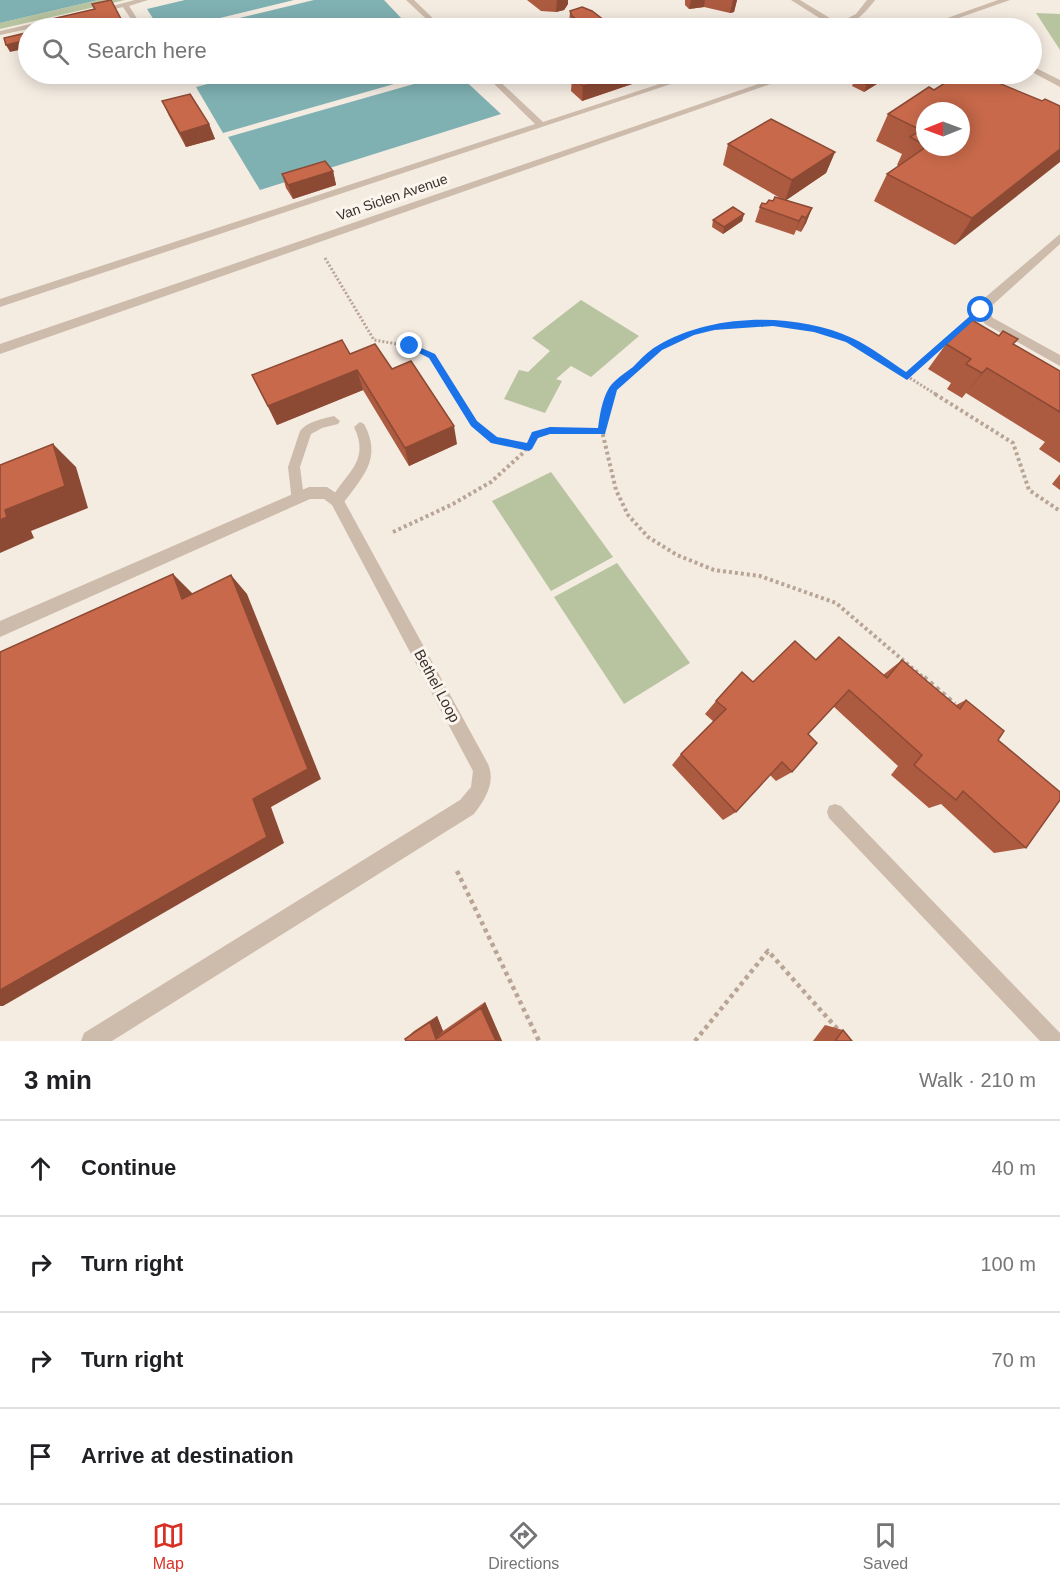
<!DOCTYPE html>
<meta charset="utf-8">
<style>
body{margin:0;font-family:Helvetica,sans-serif;background:#f2f2f2;color:#202124}
.compass{position:absolute;left:916px;top:102px;width:54px;height:54px;border-radius:50%;background:#fff;box-shadow:0 3px 15px #0003;rotate:269deg}
.stop{position:absolute;width:18px;height:18px;margin:-14px;border:4px solid #1a73e8;border-radius:50%;background:#fff}
.stop.end{background:#1a73e8;border-color:#fff;box-shadow:0 2px 6px #0008}
.list{margin:0;padding:0;list-style:none}
h2{display:flex;justify-content:space-between;align-items:center;height:78px;margin:0;padding:0 24px;font-size:26px}
h2 small{font-size:20px;font-weight:400;color:#757577}
.list li{display:grid;grid-template-columns:39px 1fr auto;gap:18px;align-items:center;box-sizing:border-box;height:96px;padding:0 24px;border-top:2px solid #e0e0e0}
.list b{display:block;font-size:22px;white-space:nowrap}
.list em{font-size:20px;font-style:normal;color:#757577}
.icon{flex:none;width:33px;height:33px;fill:none;stroke:currentColor;stroke-width:2;stroke-linecap:round;stroke-linejoin:round}
.map{position:relative;flex:none;width:1060px;height:1041px;overflow:hidden}
.search{position:absolute;background:#fff;box-shadow:0 3px 15px #0003;left:18px;right:18px;top:18px;height:66px;display:flex;align-items:center;gap:15px;box-sizing:border-box;padding:0 21px;border-radius:33px;color:#757577;font-size:22px}
.sheet{height:462px;background:#fff}
nav{display:flex;justify-content:space-around;align-items:center;box-sizing:border-box;height:84px;border-top:2px solid #e0e0e0;background:#fff;font-size:16px;color:#757577}
nav a{display:grid;justify-items:center;gap:3px}
nav .on{color:#d93025}
.map>svg:first-child{display:block}
.green{fill:#b8c4a0}
.water{fill:#7fb0b2}
.lines{fill:none;stroke-linecap:round;stroke-linejoin:round}
.path-far2{stroke:#b9a596;stroke-width:3;stroke-dasharray:2 2;stroke-linecap:butt}
.path-far1{stroke:#b9a596;stroke-width:4;stroke-dasharray:3 3;stroke-linecap:butt}
.path{stroke:#b9a596;stroke-width:4.5;stroke-dasharray:4 4;stroke-linecap:butt}
.service{fill:#cdbbac;fill-rule:evenodd}
.minor{fill:#cdbbac;fill-rule:evenodd}
.tertiary{fill:#cdbbac;fill-rule:evenodd}
.wall{fill:#ac5a40;fill-rule:evenodd}
.shaded-wall{fill:#8c4a34}
.building{fill:#c8694b;stroke:#8c4a34;stroke-width:1.5}
.route{fill:#1a73e8}
.labels{text-anchor:middle;stroke-width:6;stroke-linejoin:round;paint-order:stroke}
.far-street-label{font-size:14px;fill:#3b302b;stroke:#fbf5ee}
.street-label{font-size:15px;fill:#3b302b;stroke:#fbf5ee}
</style>
<div class="map">
<svg width="1060" height="1041" viewBox="0 0 1060 1041">
<rect width="100%" height="100%" fill="#f4ebe1"/>
<g class="green">
<path d="M98,0H125L0,29V23Z"/>
<path d="M1036,13L1060,14V50Z"/>
<path d="M581,300L639,336L591,377L571,366L556,379L562,381L545,413L504,399L519,370L528,372L550,351L532,338Z"/>
<path d="M551,472L613,557L551,591L492,501Z"/>
<path d="M617,563L690,663L624,704L554,597Z"/>
</g>
<g class="water">
<path d="M0,0H98L0,23Z"/>
<path d="M185,0H294L179,28H159L147,9Z"/>
<path d="M314,0H384L403,20L370,28H198Z"/>
<path d="M246,74H429L223,133L196,87Z"/>
<path d="M449,74H458L501,114L260,190L228,137Z"/>
</g>
<g class="lines">
<g class="path-far2">
<path d="M325,258L374,340L409,346L432,356L457,395"/>
<path d="M907,377L967,323"/>
<path d="M611,395L614,388L659,348L692,333L742,323H773L815,330L849,340L937,395"/>
</g>
<g class="path-far1">
<path d="M456,394L474,423L494,440L529,447"/>
<path d="M935,394L1013,443L1029,490L1060,511"/>
<path d="M602,431L606,407L612,394"/>
<path d="M393,532L453,504L491,482L523,453L535,435L550,430L602,431L616,490L628,515L648,537L677,555L714,570L760,576L836,603L925,679"/>
</g>
<g class="path">
<path d="M924,677L955,704"/>
<path d="M457,871L539,1041"/>
<path d="M695,1041L768,951L840,1032"/>
</g>
<g class="service">
<path d="M135,0H148L129,6L143,28H137L123,7L97,13L93,11Z"/>
<path d="M406,0H414L443,28H436Z"/>
<path d="M791,0H800L838,23L856,14L867,0H875C863,16 850,28 831,28L832,26Z"/>
<path d="M57,18L61,20L60,22L0,35V31Z"/>
<path d="M484,74H492L543,122L690,74H701L0,307V299L535,124Z"/>
<path d="M334,416L340,421L338,424L322,428L311,434L300,467L304,498L302,502H292L288,467L300,431C308,421 322,419 334,416Z"/>
<path d="M360,422L364,424C383,459 362,477 342,505H332L330,501C345,473 371,462 354,427Z"/>
<path d="M835,804L841,806L1060,1033V1041H1040L829,818L827,812L829,806Z"/>
</g>
<g class="minor">
<path d="M943,19L958,26L959,28C952,29 944,28 939,22Z"/>
<path d="M1032,66L1060,80V87L1032,72Z"/>
<path d="M1060,234V244L987,310L993,318L1060,355V366L985,324L975,310L981,301Z"/>
<path d="M309,487H327L342,497L488,764C496,783 485,799 474,814L112,1041H81L84,1033L460,800L471,787L473,771L332,505L324,499H310L0,637V621Z"/>
</g>
<g class="tertiary">
<path d="M998,0H1010L930,28H919Z"/>
<path d="M787,74H799L0,354V344Z"/>
</g>
</g>
<g class="wall">
<path d="M527,0H568V4L564,10L556,12L541,11Z"/>
<path d="M685,0H737L734,12L730,13L704,7L689,9L685,5Z"/>
<path d="M570,11L614,28H571L569,25Z"/>
<path d="M865,74H893L864,92L852,86L855,79Z"/>
<path d="M572,77L635,83L582,101L571,91Z"/>
<path d="M934,90L1042,101L1060,106L955,245L874,201L887,174L899,166L897,165L902,154L876,141L888,114ZM925,111L961,147H925Z"/>
<path d="M162,101L209,124L215,139L186,147L169,116Z"/>
<path d="M728,144L835,152L826,173L786,200L812,208L806,223L801,232L796,230L794,235L755,222L760,207L780,198L723,165Z"/>
<path d="M333,171L336,185L293,199L286,188L282,174Z"/>
<path d="M744,214L742,221L723,234L712,227L713,220Z"/>
<path d="M946,344H1013L1060,371V463L1039,449L1045,442L966,393L962,398L947,389L951,383L928,369Z"/>
<path d="M350,354L392,369L457,444L409,466L363,390L277,425L252,375Z"/>
<path d="M1060,474V490L1052,484Z"/>
<path d="M839,637L883,675L902,660L956,705L966,700L998,740L1026,848L994,853L941,804L929,808L891,775L898,766L833,706L808,734L792,772L776,781L770,775L736,812L723,820L672,765L681,754L714,722L705,714L716,701L753,682L816,659Z"/>
<path d="M485,1002L502,1041H406L405,1039L414,1031L437,1016L443,1031Z"/>
<path d="M825,1025L843,1030L852,1041H813Z"/>
</g>
<g class="shaded-wall">
<path d="M557,0H568V4L564,10L556,12Z"/>
<path d="M691,0H705L704,7L689,9Z"/>
<path d="M733,0H737L734,12L730,13Z"/>
<path d="M121,19L125,28H94L92,24Z"/>
<path d="M28,40V48L10,52L6,45Z"/>
<path d="M623,74H636L635,83L582,101L583,86Z"/>
<path d="M885,74H893L864,92L867,85Z"/>
<path d="M209,124L215,139L186,147L180,133Z"/>
<path d="M1060,149V162L955,245L972,218Z"/>
<path d="M835,152L826,173L785,201L792,180Z"/>
<path d="M333,171L336,185L293,199L288,185Z"/>
<path d="M812,208L806,223L801,232L806,218Z"/>
<path d="M744,214L742,221L723,234L724,227Z"/>
<path d="M802,216L796,230L794,235L799,221Z"/>
<path d="M987,368L966,393L962,398L982,373Z"/>
<path d="M357,370L363,390L277,425L268,406Z"/>
<path d="M454,426L457,444L409,466L405,448Z"/>
<path d="M53,444L76,467L88,508L31,531L34,538L0,553V520L5,510Z"/>
<path d="M173,574L192,593L200,617L182,599Z"/>
<path d="M231,575L247,594L321,779L271,807L284,843L3,1006H0V990L253,799Z"/>
<path d="M485,1002L502,1041H496L481,1008Z"/>
<path d="M437,1016L443,1031L436,1039L430,1022Z"/>
</g>
<g class="building">
<path d="M111,0L121,19L92,24L94,28H42L39,22L95,9L92,4Z"/>
<path d="M582,7L592,11L613,27V28H588L572,16L570,11Z"/>
<path d="M26,33L28,40L6,45L4,38Z"/>
<path d="M583,74H623L583,86L572,77Z"/>
<path d="M865,74H885L867,85L855,79Z"/>
<path d="M959,74H977L1042,101L1045,99L1060,106V149L972,218L887,174L926,147H961V111H925V145L910,137L921,130L888,114L929,87L934,90Z"/>
<path d="M190,94L209,124L180,133L162,101Z"/>
<path d="M771,119L835,152L792,180L728,144Z"/>
<path d="M325,161L333,171L288,185L282,174Z"/>
<path d="M775,197L812,208L806,218L802,216L799,221L760,207L762,203L766,204L769,200L773,201Z"/>
<path d="M733,207L744,214L724,227L713,220Z"/>
<path d="M972,320L999,336L1003,331L1018,339L1013,344L1060,371V412L987,368L982,373L966,364L971,359L946,344Z"/>
<path d="M342,340L350,354L375,344L392,369L411,361L454,426L405,448L357,370L268,406L252,375Z"/>
<path d="M53,444L65,486L5,510L7,517L0,520V465Z"/>
<path d="M173,574L182,599L231,575L308,769L253,799L267,837L0,990V652Z"/>
<path d="M839,637L887,678L902,660L960,709L966,700L1004,731L998,740L1060,792V800L1026,848L963,791L956,800L914,765L922,755L849,690L808,734L817,743L792,772L782,762L736,812L681,754L726,709L716,701L742,672L753,682L795,641L816,660Z"/>
<path d="M481,1008L496,1041H406L405,1039L430,1022L436,1039Z"/>
<path d="M843,1030L852,1041H835Z"/>
</g>
<path class="route" d="M978,309L985,310L907,380L846,342L814,332L773,326L714,330L694,335L662,350L617,390L605,434H550L538,438L532,449L529,451L491,443L471,426L429,358L405,346L410,343L435,354L477,421L497,437L527,443L532,432L550,427L598,428C600,414 602,400 609,388C614,380 625,373 633,367C640,360 648,351 657,346C711,313 796,312 852,338C871,347 889,361 906,372Z"/>
<g class="labels">
<g class="far-street-label">
<text transform="translate(392 197) rotate(-19)" y="5">Van Siclen Avenue</text>
</g>
<g class="street-label">
<text transform="translate(437 686) rotate(62)" y="5">Bethel Loop</text>
</g>
</g>
</svg>
<svg class="compass" viewBox="-18 -18 36 36"><path d="M0-13l5 13h-10z" fill="#e53935"/><path d="M0 13l5-13h-10z" fill="#757577"/></svg>
<div class="stop" style="left:981px;top:310px"></div>
<div class="stop end" style="left:410px;top:346px"></div>
<div class="search"><svg class="icon" aria-label="search" viewBox="0 0 24 24"><circle cx="10" cy="10" r="6"/><path d="M15 15l6 6"/></svg>Search here</div>
</div>
<section class="sheet">
<h2>3 min<small>Walk · 210 m</small></h2>
<ul class="list">
<li><svg class="icon" aria-label="ahead" viewBox="0 0 24 24"><path d="M12 20V5M6 11l6-6 6 6"/></svg><div><b>Continue</b></div><em>40 m</em></li>
<li><svg class="icon" aria-label="right" viewBox="0 0 24 24"><path d="M7 20v-9h11M14 6l5 5-5 5"/></svg><div><b>Turn right</b></div><em>100 m</em></li>
<li><svg class="icon" aria-label="right" viewBox="0 0 24 24"><path d="M7 20v-9h11M14 6l5 5-5 5"/></svg><div><b>Turn right</b></div><em>70 m</em></li>
<li><svg class="icon" aria-label="arrive" viewBox="0 0 24 24"><path d="M6 21V4h12l-3 4 3 4H6"/></svg><div><b>Arrive at destination</b></div></li>
</ul>
</section>
<nav>
<a class="on"><svg class="icon" aria-label="map" viewBox="0 0 24 24"><path d="M3 6l6-2 6 2 6-2v14l-6 2-6-2-6 2zM9 4v14M15 6v14"/></svg>Map</a>
<a><svg class="icon" aria-label="directions" viewBox="0 0 24 24"><path d="M12 3l9 9-9 9-9-9zM9 14v-3h6M13 9l2 2-2 2"/></svg>Directions</a>
<a><svg class="icon" aria-label="saved" viewBox="0 0 24 24"><path d="M7 4h10v16l-5-4-5 4z"/></svg>Saved</a>
</nav>
